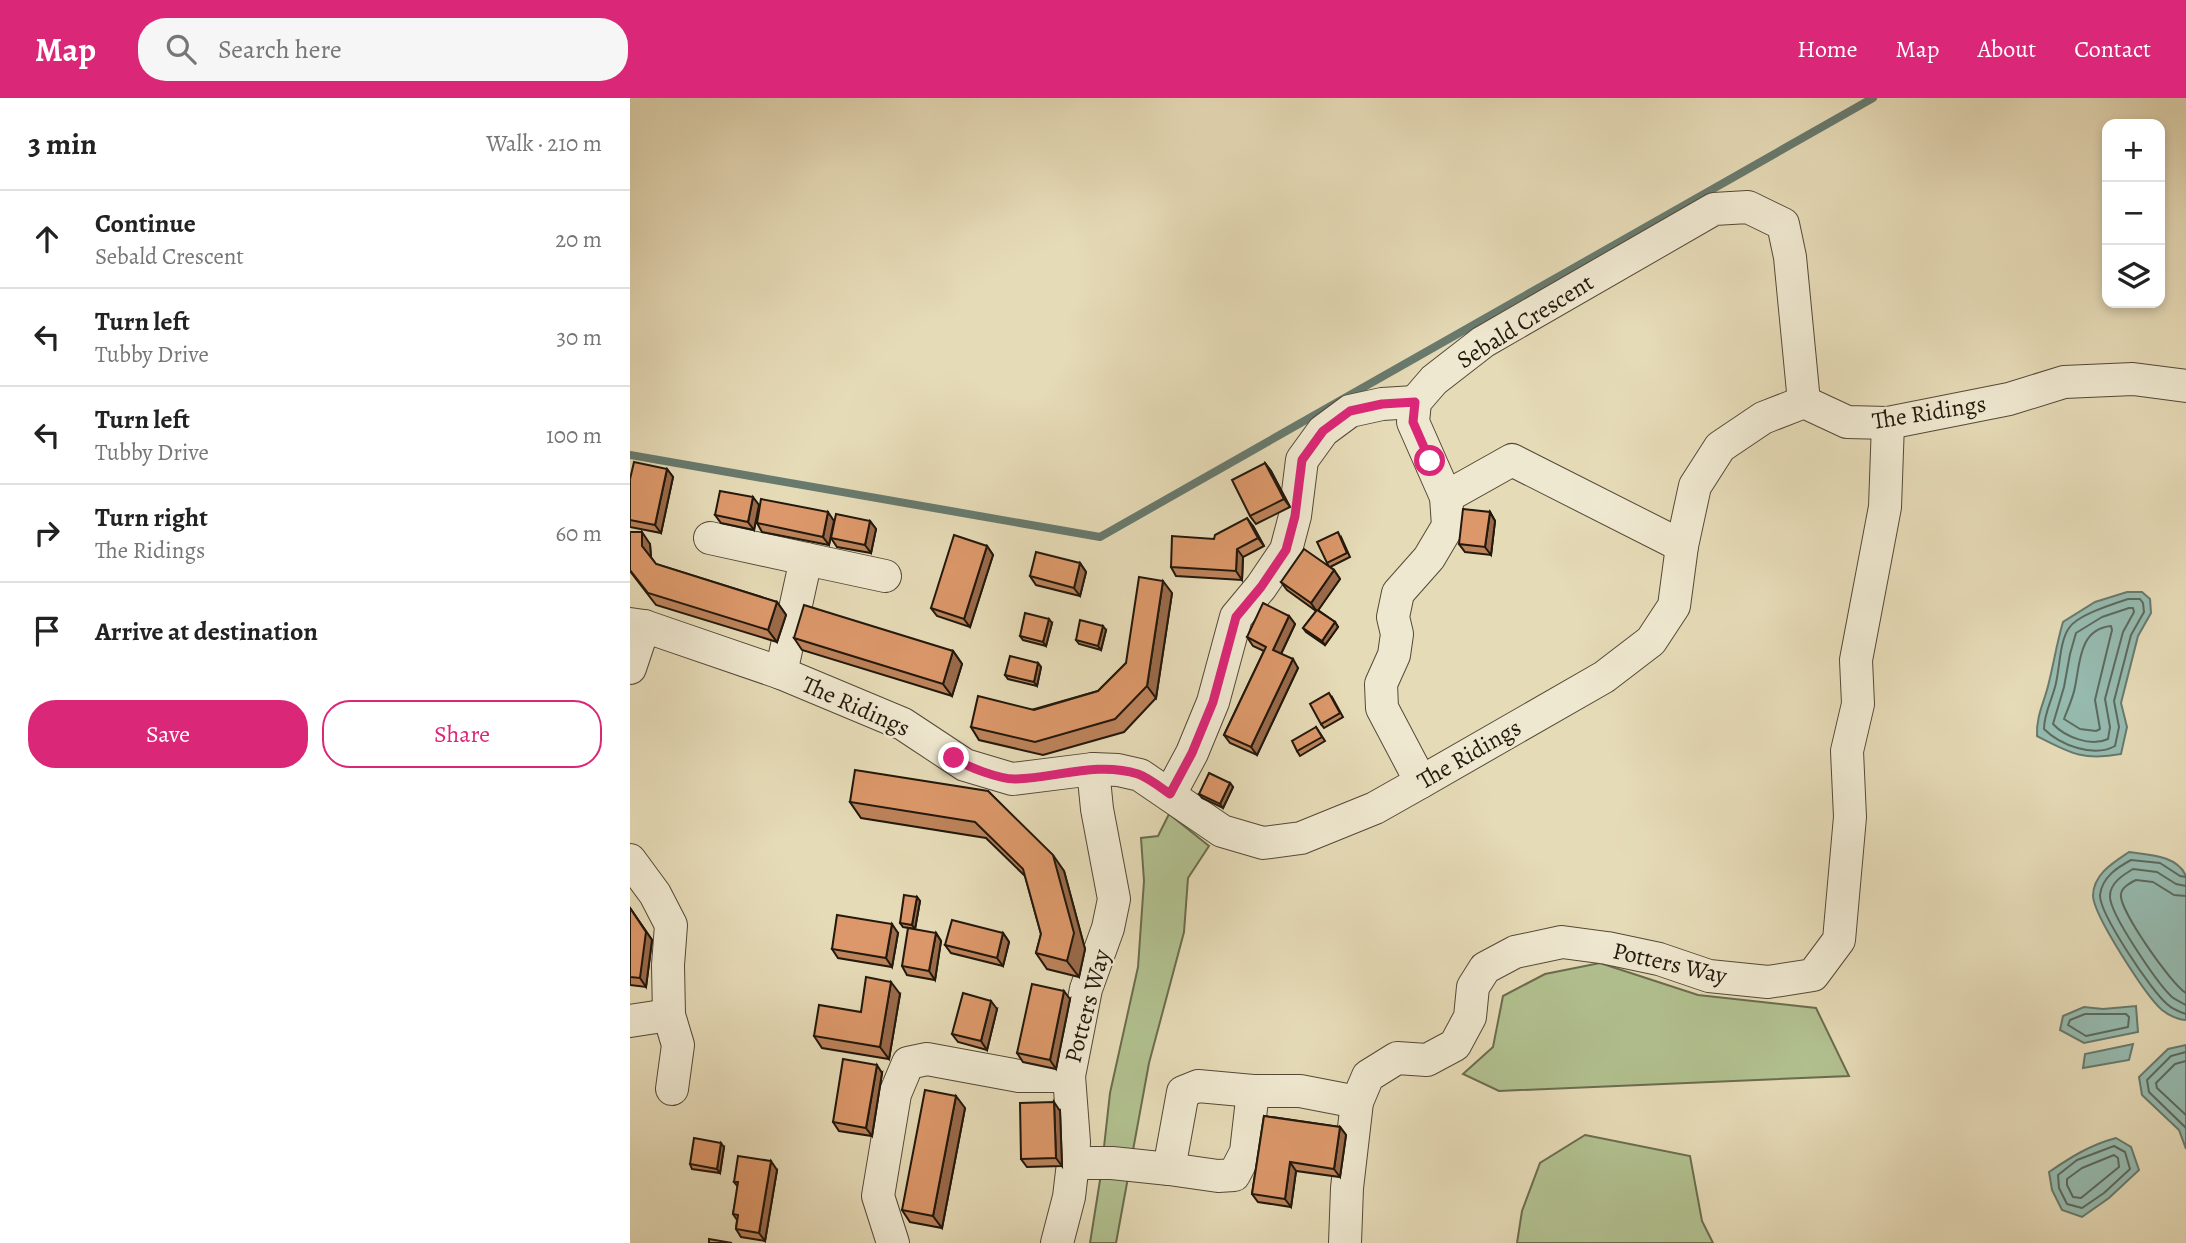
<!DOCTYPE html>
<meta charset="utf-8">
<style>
body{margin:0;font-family:Alegreya,serif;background:#f6f6f6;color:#222}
.controls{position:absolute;right:21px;top:21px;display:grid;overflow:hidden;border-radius:14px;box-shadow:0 4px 10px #0003}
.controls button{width:63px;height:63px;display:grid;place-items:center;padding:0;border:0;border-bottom:2px solid #e0e0e0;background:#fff;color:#222;font:35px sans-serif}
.stop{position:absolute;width:21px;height:21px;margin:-16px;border:5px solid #db2777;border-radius:50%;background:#fff}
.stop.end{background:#db2777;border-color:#fff;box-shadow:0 2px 7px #0008}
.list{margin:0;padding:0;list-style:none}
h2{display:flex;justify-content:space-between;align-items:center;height:91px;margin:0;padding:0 28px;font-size:30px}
h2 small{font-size:23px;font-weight:400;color:#767676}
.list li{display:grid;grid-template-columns:46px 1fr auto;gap:21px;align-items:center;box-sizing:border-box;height:98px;padding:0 28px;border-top:2px solid #e0e0e0}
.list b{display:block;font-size:26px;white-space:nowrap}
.list p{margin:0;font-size:23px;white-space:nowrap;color:#767676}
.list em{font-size:23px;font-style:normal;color:#767676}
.actions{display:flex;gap:14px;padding:21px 28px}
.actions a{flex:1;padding:16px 0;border:2px solid #db2777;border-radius:28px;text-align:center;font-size:24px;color:#db2777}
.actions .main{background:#db2777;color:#fff}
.icon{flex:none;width:38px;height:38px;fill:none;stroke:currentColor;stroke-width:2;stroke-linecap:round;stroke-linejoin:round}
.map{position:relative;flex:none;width:1556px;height:1145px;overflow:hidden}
header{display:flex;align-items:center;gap:42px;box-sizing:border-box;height:98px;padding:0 35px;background:#db2777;color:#fff}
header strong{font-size:33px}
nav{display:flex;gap:38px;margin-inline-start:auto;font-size:24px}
.search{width:490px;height:63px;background:#f6f6f6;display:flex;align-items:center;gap:18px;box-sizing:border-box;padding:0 24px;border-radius:28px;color:#767676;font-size:26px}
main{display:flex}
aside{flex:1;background:#fff}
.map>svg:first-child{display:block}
.green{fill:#b2c190;stroke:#6a6c4e;stroke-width:2}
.water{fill:#96bbb0;stroke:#687a6e;stroke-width:2}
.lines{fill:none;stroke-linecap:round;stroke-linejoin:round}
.shore{stroke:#5c6a5e;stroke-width:2}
.stream{stroke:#687a6e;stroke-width:8}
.street-casing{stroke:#534937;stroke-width:34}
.street{stroke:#efe8d0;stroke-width:32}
.wall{fill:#bd835b;stroke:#22180c;stroke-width:2}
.shaded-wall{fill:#9a6a4a;stroke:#22180c;stroke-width:2}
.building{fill:#dc986a;stroke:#22180c;stroke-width:2}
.route{stroke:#db2777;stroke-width:9}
.labels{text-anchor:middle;stroke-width:5;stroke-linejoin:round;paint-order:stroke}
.street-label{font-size:24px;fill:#22180c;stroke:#efe8d0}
</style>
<header>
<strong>Map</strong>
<div class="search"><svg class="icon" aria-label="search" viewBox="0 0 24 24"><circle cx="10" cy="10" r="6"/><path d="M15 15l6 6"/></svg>Search here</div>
<nav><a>Home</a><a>Map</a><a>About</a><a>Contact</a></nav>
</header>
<main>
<aside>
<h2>3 min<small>Walk · 210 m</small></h2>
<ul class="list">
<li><svg class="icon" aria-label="ahead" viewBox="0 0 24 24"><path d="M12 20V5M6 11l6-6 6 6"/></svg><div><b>Continue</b><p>Sebald Crescent</p></div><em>20 m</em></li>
<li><svg class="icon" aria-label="left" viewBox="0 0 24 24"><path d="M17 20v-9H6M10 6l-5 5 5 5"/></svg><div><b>Turn left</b><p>Tubby Drive</p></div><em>30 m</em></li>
<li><svg class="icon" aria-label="left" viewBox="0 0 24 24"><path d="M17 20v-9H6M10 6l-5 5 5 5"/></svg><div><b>Turn left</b><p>Tubby Drive</p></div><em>100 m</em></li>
<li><svg class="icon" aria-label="right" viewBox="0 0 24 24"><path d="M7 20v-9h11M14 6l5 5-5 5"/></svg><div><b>Turn right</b><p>The Ridings</p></div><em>60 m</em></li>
<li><svg class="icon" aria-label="arrive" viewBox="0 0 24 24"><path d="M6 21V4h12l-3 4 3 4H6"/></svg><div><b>Arrive at destination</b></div></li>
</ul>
<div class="actions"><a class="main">Save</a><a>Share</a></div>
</aside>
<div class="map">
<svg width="1556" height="1145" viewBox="0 0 1556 1145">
<rect width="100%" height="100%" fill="#e6dbb7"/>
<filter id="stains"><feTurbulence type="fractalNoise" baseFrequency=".00286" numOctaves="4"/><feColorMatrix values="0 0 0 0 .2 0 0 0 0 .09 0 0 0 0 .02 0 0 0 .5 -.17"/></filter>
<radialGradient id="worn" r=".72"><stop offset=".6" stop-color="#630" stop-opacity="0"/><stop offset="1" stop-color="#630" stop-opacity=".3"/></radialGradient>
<g class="green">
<path d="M539,716L579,748L558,780L554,834L519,965L486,1145H460L471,1076L480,995L508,869L514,783L511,740L528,738Z"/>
<path d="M970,865L1068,897L1186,910L1219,978L869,993L833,976L863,949L873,898L915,876Z"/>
<path d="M955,1037L1060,1058L1072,1123L1083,1145H887L892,1113L910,1065Z"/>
</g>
<g class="water">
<path d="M1497,494H1512L1520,501L1521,515L1508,538L1491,605L1497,629L1491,656C1453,663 1440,655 1407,638C1406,617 1415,603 1419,584C1424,564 1427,544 1433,524L1465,504Z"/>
<path d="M1499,754C1519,757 1547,757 1556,778V922C1549,922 1538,917 1532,912C1516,898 1464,818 1463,798C1463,776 1484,764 1499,754Z"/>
<path d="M1506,908L1508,934L1454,945L1430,932L1433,918L1454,909L1473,911Z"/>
<path d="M1503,946L1499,962L1453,970L1455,956Z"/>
<path d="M1556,947V1051L1549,1032L1512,997L1509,979L1538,951Z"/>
<path d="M1486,1040L1501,1049L1509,1072L1479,1100L1452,1119L1432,1112L1422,1092L1419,1074C1441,1059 1460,1047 1486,1040Z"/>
</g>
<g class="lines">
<g class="shore">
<path d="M1498,501H1510L1513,505L1514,514L1501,537L1484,603L1489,629L1485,648C1464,660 1430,647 1414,631C1414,616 1421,604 1425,589C1430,572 1429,544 1439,530C1447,517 1483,506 1498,501Z"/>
<path d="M1499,510H1503L1504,514L1493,534L1475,601L1480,629L1478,641C1461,649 1435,639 1423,626L1434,589L1440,556L1446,535L1472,519Z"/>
<path d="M1481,528L1482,532L1465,602L1470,631L1466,633L1450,631L1434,621C1438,610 1443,600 1445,589C1450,565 1449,531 1481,528Z"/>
<path d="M1556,779L1550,778L1530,765L1501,762C1488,769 1472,779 1470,797C1469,815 1522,894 1537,906C1542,911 1550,914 1556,916"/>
<path d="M1556,788L1546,786L1527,774L1503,771C1493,777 1480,785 1480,798C1479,815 1528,886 1542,899C1546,902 1552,905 1556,907"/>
<path d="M1556,798L1544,797L1523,784L1506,782C1500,785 1492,789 1491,796C1488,811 1542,887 1556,895"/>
<path d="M1496,916L1499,919L1498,929L1456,938L1438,927L1440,922L1455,916Z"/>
<path d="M1556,954L1541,958L1517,982L1519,994L1556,1030"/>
<path d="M1556,963L1545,966L1526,985L1527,990L1556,1017"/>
<path d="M1484,1048L1495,1054L1500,1071L1474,1095L1452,1110L1437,1106L1429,1090L1428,1077L1447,1062Z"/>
<path d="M1484,1057L1488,1060L1489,1069L1451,1100L1443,1099L1437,1087V1081L1452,1070Z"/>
</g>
<path class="stream" d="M0,357L470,439L1243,0"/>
<g class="street-casing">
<g id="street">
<path d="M816,399L882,362L1052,448"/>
<path d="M80,440L176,461"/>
<path d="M0,526L14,528L151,575L273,626L335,667L382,681L463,671L488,672L510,677L592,733L633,745L671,740L745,710L791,684L974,579L1021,543L1044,508L1052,448L1065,388L1090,349L1133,320L1174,304L1217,324L1258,325L1379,301L1434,284L1503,281L1556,288"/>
<path d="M0,570L14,528"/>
<path d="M151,575L176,461L255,478"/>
<path d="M791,684L752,610L751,586L764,557L767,536L763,519L768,495L799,460L818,428L816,399L783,324L785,304L804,282L853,244L1084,111L1118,109L1153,126L1160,159L1174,304"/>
<path d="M540,696L562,655L583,604L606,519L631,489L656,452L665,418L672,362L693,333L720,313L752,306L785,304"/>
<path d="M0,762L25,796L41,827L38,867L39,917L48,947L42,991"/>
<path d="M0,923L39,917"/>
<path d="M443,1065H482L539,1071L553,994L568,988L623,993H670L727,1004"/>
<path d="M539,1071L588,1078L604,1077L616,1054L623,993"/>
<path d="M263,1145L248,1098L265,996L278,965L297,961L389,978H439"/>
<path d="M427,1145L439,1099L443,1065L444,1044L439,978L456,891L478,830L484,801L467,711L463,671"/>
<path d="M715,1145L717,1090L727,1004L738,978L767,960L797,962L825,947L840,919L843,889L855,870L885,854L932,844L977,850L1029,861L1079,878L1138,884L1183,877L1209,842L1220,719L1217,653L1228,606L1226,562L1255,409L1258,325"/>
</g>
</g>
<use href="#street" class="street"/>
</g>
<g class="wall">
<path d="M635,365L641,373L660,409L626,426L620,418Z"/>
<path d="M37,371L43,379L31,435L0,429V381Z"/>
<path d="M129,407L124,432L91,425L85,417Z"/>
<path d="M860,414L865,423L861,457L835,454L829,446Z"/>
<path d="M204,423L199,447L132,434L127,425Z"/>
<path d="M240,423L246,431L241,455L207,449L201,440Z"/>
<path d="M623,428L634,448L613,459L612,482L546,478L541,469L584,441Z"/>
<path d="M0,434L20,446L21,459L26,466L147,504L156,517L147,544L26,507L0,473Z"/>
<path d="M711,439L720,459L700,469L704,472L710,481L688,512L705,524L708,529L695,547L676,534L673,530L686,513L657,492L651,484L699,469L697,465Z"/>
<path d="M357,448L363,457L340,529L307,518L301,510Z"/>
<path d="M450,465L456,474L450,498L406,487L400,478Z"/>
<path d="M542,495L526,600L494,634L413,657L349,642L341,629L468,593L496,565Z"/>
<path d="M659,518L665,526L651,556L668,570L627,657L600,645L594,637L634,553L623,548L617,539Z"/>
<path d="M422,525L416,548L393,542L390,538Z"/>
<path d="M476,532L471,552L449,546L446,542Z"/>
<path d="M164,540L323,553L332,566L322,598L172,552Z"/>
<path d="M408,565L411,569L407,588L378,581L375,577Z"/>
<path d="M702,599L713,619L694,630L691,626Z"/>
<path d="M686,629L695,643L670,658L667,653Z"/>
<path d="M600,685L603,689L593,710L572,700L569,696Z"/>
<path d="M358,693L434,773L455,851L449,879L417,871L406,855L411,836L395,778L356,740L231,720L220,704Z"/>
<path d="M287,799L290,803L285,831L273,829L270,825Z"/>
<path d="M0,810L22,842L16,889L0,887Z"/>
<path d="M268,835L262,869L208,860L202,851Z"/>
<path d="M306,835L311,843L305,882L277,877L272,868Z"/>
<path d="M373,835L379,844L373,868L321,855L315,847Z"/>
<path d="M270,896L259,961L192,950L184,938L231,914Z"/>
<path d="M440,901L426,971L393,964L387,955Z"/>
<path d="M367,911L357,952L328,944L322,936Z"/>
<path d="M252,975L242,1038L209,1033L203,1024Z"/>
<path d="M335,1010L312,1130L280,1124L272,1112Z"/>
<path d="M430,1013L432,1068L397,1069L391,1061Z"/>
<path d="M634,1018L710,1029L716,1037L710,1079L666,1073L661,1109L628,1104L622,1096Z"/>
<path d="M94,1049L90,1075L62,1071L60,1066Z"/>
<path d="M147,1072L135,1143L111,1139L106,1131L107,1122L103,1116L108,1089L104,1084Z"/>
</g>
<g class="shaded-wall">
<path d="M635,365L641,373L660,409L654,401Z"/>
<path d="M37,371L43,379L31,435L25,427Z"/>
<path d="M123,399L129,407L124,432L118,424Z"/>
<path d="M198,414L204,423L199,447L193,439Z"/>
<path d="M860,414L865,423L861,457L855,449Z"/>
<path d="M617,420L623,428L634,448L628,440Z"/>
<path d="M240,423L246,431L241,455L235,447Z"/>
<path d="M12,434L20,446L21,460L12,448Z"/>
<path d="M357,448L363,457L340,529L334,521Z"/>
<path d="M607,451L613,459L612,482L606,473Z"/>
<path d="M450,465L456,474L450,498L444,490Z"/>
<path d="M704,472L710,481L687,514L681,505Z"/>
<path d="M533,483L542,495L526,600L517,588Z"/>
<path d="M147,504L156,517L147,544L138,532Z"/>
<path d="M659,518L665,526L649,560L643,552Z"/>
<path d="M419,521L422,525L416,548L413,544Z"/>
<path d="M705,524L708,529L695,547L692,543Z"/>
<path d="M473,528L476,532L471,552L468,548Z"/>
<path d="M323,553L332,566L322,598L313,586Z"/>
<path d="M663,561L668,570L627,657L621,649Z"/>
<path d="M408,565L411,569L407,588L404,584Z"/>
<path d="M600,685L603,689L593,710L590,706Z"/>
<path d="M423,757L434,773L455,851L449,879L437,863Z"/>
<path d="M287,799L290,803L285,831L282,827Z"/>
<path d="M0,810L22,842L16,889L10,880Z"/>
<path d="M262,826L268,835L262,869L256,860Z"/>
<path d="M306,835L311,843L305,882L299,873Z"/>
<path d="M373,835L379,844L373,868L367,860Z"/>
<path d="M261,884L270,896L259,961L250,949Z"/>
<path d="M434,893L440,901L426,971L420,962Z"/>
<path d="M361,903L367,911L357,952L351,943Z"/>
<path d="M247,967L252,975L242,1038L236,1030Z"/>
<path d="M326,998L335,1010L312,1130L303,1118Z"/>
<path d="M424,1004L430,1013L432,1068L426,1060Z"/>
<path d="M710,1029L716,1037L710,1079L704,1071Z"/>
<path d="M91,1045L94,1049L90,1075L87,1071Z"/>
<path d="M141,1063L147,1072L135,1143L129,1135Z"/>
<path d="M660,1064L666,1073L661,1109L655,1101Z"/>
</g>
<g class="building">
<path d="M4,364L37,371L25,427L0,422V381Z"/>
<path d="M635,365L654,401L620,418L602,382Z"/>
<path d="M90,393L123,399L118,424L85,417Z"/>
<path d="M131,401L198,414L193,439L127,425Z"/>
<path d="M833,411L860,414L855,449L829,446Z"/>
<path d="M206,416L240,423L235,447L201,440Z"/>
<path d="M617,420L628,440L607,451L606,473L541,469L542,438L584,441L585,437Z"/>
<path d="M0,434H12V448L26,466L147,504L138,532L18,495L0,472Z"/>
<path d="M708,434L717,455L697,465L687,444Z"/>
<path d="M324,437L357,448L334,521L301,510Z"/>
<path d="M674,451L704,472L681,505L651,484Z"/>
<path d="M406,454L450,465L444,490L400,478Z"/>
<path d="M509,479L533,483L517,588L485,621L405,644L341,629L348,598L404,612L468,593L496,565Z"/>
<path d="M633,505L659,518L643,552L663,561L621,649L594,637L636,549L617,539Z"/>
<path d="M174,507L323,553L313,586L164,540Z"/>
<path d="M687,512L705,524L692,543L673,530Z"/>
<path d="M395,515L419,521L413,544L390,538Z"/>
<path d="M450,522L473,528L468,548L446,542Z"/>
<path d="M380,558L408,565L404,584L375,577Z"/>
<path d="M699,595L710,615L691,626L680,606Z"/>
<path d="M686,629L692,639L667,653L662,643Z"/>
<path d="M225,672L358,693L423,757L444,835L437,863L406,855L411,836L393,771L345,724L220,704Z"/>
<path d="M579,675L600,685L590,706L569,696Z"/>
<path d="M274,797L287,799L282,827L270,825Z"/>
<path d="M0,810L16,834L10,880L0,879Z"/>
<path d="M207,817L262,826L256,860L202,851Z"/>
<path d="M322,822L373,835L367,860L315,847Z"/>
<path d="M278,830L306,835L299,873L272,868Z"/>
<path d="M236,879L261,884L250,949L184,938L189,907L231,914Z"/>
<path d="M402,886L434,893L420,962L387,955Z"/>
<path d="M333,895L361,903L351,943L322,936Z"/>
<path d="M213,961L247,967L236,1030L203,1024Z"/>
<path d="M295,992L326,998L303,1118L272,1112Z"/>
<path d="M424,1004L426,1060L391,1061L390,1005Z"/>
<path d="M634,1018L710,1029L704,1071L660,1064L655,1101L622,1096Z"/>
<path d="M64,1040L91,1045L87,1071L60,1066Z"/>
<path d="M108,1058L141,1063L129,1135L106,1131L108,1117L103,1116L108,1084H104Z"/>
<path d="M79,1141L102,1145H79Z"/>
</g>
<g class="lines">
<path class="route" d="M324,660C337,669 369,681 385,681C426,680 467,663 508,676C519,680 530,689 540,696L562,655L583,604L606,519L631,489L656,452L665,418L672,362L693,333L720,313L752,306L785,304L783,324L800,363"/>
</g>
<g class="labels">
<g class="street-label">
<text transform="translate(895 223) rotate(-32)" y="8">Sebald Crescent</text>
<text transform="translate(1299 314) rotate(-9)" y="8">The Ridings</text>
<text transform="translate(226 608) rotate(24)" y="8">The Ridings</text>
<text transform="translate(839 656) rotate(-30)" y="8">The Ridings</text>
<text transform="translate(1040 865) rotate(13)" y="8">Potters Way</text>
<text transform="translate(457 908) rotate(-75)" y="8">Potters Way</text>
</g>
</g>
<rect width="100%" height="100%" filter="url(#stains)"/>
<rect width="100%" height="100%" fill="url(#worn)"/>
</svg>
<div class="controls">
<button>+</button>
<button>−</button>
<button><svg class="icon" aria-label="layers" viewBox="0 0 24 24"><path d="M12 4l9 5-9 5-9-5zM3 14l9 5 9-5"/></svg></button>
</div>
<div class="stop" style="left:800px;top:363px"></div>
<div class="stop end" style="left:324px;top:660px"></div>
</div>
</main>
